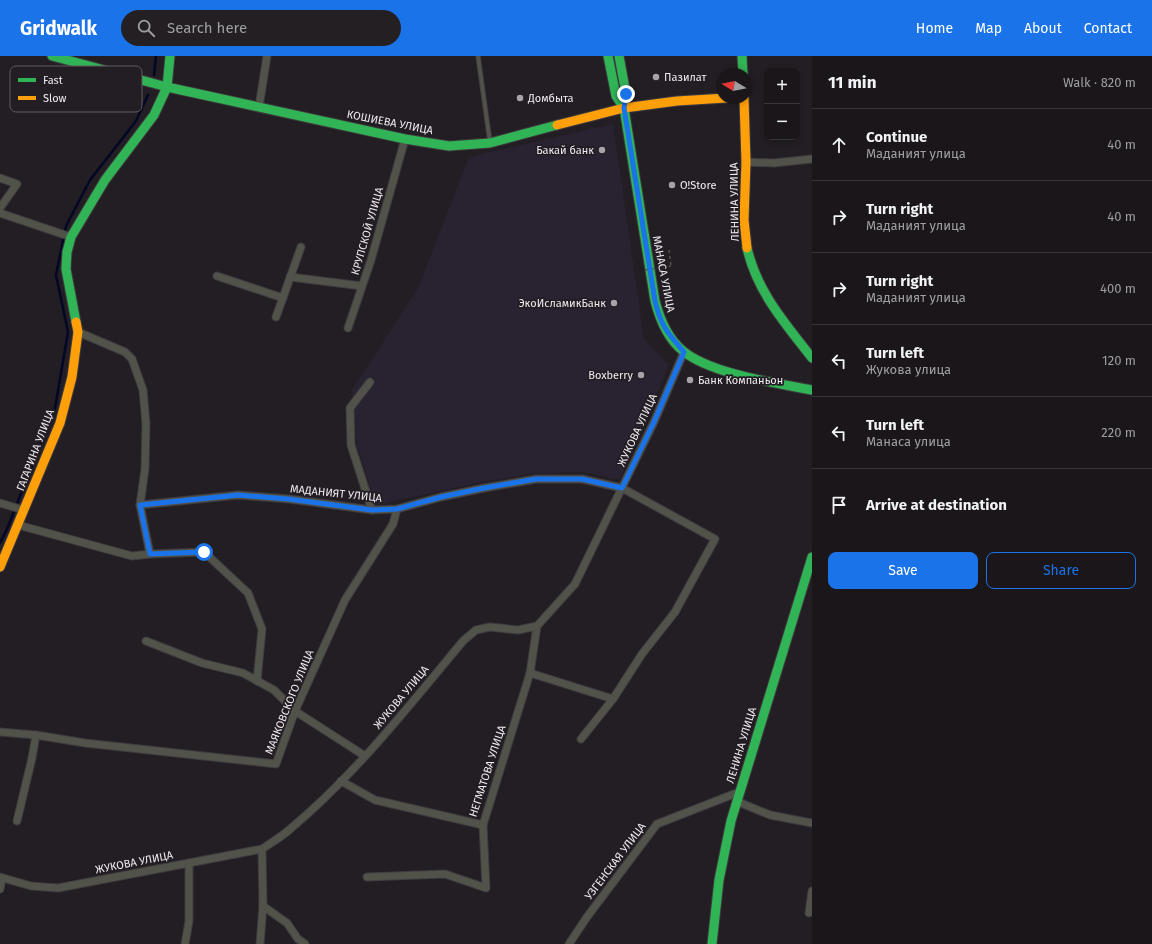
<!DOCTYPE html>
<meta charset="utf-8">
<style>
body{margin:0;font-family:"Fira Sans",sans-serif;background:#231f23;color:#f1f3f6}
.controls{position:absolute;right:12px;top:12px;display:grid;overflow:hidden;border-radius:8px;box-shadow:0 2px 6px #0003}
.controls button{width:36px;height:36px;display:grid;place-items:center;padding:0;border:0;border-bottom:1px solid #383539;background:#1a161a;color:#f1f3f6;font:20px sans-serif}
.compass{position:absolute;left:716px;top:12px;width:36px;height:36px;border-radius:50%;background:#1a161a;box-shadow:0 2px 6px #0003;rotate:280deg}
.stop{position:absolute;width:12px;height:12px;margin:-9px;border:3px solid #1a73e8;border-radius:50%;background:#fff}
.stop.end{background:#1a73e8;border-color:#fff;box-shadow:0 1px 4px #0008}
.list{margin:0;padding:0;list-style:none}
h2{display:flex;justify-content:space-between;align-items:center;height:52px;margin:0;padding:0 16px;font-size:17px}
h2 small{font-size:13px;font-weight:400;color:#9f9fa2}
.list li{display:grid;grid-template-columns:26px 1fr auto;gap:12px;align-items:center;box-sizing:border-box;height:72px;padding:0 16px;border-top:1px solid #383539}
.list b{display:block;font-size:15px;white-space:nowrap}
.list p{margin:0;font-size:13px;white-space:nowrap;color:#9f9fa2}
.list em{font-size:13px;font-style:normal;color:#9f9fa2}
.actions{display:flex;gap:8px;padding:12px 16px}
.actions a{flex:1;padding:9px 0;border:1px solid #1a73e8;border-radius:8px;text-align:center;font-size:14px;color:#1a73e8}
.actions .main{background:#1a73e8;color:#fff}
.icon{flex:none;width:22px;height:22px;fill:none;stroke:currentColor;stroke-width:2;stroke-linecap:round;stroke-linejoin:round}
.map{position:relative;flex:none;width:812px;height:888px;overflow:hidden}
header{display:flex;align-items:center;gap:24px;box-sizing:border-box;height:56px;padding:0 20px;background:#1a73e8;color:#fff}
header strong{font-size:19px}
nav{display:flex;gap:22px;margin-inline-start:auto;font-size:14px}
.search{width:280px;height:36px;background:#231f23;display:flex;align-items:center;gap:10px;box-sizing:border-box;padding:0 14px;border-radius:22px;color:#9f9fa2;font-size:15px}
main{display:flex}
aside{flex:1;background:#1a161a}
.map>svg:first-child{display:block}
.commercial{fill:#282231}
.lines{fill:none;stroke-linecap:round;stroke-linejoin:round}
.stream{stroke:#030726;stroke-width:2.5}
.lane-casing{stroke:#3e3b3f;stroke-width:5.5}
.street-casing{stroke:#3e3b3f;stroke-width:9}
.fast-casing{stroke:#3e3b3f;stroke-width:11}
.slow-casing{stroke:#3e3b3f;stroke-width:11}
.path{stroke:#52534d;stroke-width:1.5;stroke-dasharray:3 3;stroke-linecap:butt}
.lane{stroke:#51534a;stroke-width:3.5}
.street{stroke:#51534a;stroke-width:7}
.fast{stroke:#30b455;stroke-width:9}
.slow{stroke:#ff9f0a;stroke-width:9}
.path-bridge{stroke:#52534d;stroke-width:1.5;stroke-dasharray:3 3;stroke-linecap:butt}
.route{stroke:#1a73e8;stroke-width:5}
.poi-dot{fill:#a7a3a8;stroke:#231d24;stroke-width:1.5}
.labels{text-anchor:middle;stroke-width:3.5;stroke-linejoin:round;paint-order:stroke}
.poi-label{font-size:11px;fill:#efeaef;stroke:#231d24;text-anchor:start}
.street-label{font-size:11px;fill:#efeaef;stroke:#231d24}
.key{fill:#231d24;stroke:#605a61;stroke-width:1}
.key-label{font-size:11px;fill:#efeaef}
</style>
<header>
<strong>Gridwalk</strong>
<div class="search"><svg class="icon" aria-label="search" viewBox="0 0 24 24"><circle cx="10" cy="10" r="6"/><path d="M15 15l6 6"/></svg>Search here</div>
<nav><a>Home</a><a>Map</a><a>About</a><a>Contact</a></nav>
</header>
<main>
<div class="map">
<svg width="812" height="888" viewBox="0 0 812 888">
<rect width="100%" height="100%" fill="#221e23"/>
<path class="commercial" d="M613,68L644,283L669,309L620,424L582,416L530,418L477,427L376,449L357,390L352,334L418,232L469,101Z"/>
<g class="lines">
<g class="stream">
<path d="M154,19L156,0"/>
<path d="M0,487L7,473L55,352L68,276L56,219L66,170L90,124L136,65L148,39"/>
</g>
<g class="lane-casing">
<path id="lane" d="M478,0L490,86"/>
</g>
<g class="street-casing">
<g id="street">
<path d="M259,51L267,0"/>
<path d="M746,106L774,107L812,103"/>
<path d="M0,122L17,128L0,152"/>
<path d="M0,157L71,181"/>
<path d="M217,220L283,242"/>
<path d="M290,221L362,230"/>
<path d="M276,261L301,191"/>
<path d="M348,272L371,204L405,83"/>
<path d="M78,276L125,296L132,303L143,334L146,368L145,413L140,449L150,498"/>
<path d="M370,326L350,352L351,389L372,454"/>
<path d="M0,447L24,454"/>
<path d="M140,449L238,439L289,443L372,454L397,453L441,441L484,432L536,423H582L622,432L715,483L675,556L642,598L613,643L581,683"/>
<path d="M18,469L132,500L150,498L204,496L248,537L262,573L257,625"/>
<path d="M146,585L202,607L243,617L274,634L295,655L365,700"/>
<path d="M530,617L613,643"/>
<path d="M0,676L36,679L85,687L276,708L295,655L345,544L393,468L397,453"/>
<path d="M341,725L375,744L483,769L530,617L537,570"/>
<path d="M736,745L770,759L812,767"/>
<path d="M17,765L32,702L36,679"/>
<path d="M0,821L31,830L58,832L262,793C271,787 281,781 289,774C354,720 409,650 463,585L476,574L490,571L518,574L537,570L575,528L654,366L684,296"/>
<path d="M367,821L445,818L486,832L483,769"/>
<path d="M0,833L2,822"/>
<path d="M263,850L287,867L298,883L305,888"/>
<path d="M809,857L812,835"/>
<path d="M185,888L189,865V807"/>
<path d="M260,888L263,850L262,793"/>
<path d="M569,888L587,861L657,768L739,736"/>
</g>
</g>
<g class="fast-casing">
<g id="fast">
<path d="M52,0L167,31L405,83L449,90L490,87L557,69"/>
<path d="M608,0L616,40L624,52"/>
<path d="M619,0L626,38L624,52L655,245C660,264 668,283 683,295C711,318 776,327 812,334"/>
<path d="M742,0L743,18"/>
<path d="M747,192C757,236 785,267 812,302"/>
<path d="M76,266L66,213L67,196L71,181L105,124L154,59L167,31L170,0"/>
<path d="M712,888L719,824L731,765L812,501"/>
</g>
</g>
<g class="slow-casing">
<g id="slow">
<path d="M744,42L746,106L744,164L747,192"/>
<path d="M557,69L624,52L677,45L726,42"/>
<path d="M0,511L60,367L72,321L78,276L76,266"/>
</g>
</g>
<path class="path" d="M669,194L671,210"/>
<use href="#lane" class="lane"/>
<use href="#street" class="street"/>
<use href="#fast" class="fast"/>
<use href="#slow" class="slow"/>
<path class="path-bridge" d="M645,214L671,210"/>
</g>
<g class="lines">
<path class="route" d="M204,496L150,498L140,449L238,439L288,443L372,454L397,453L441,441L484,432L536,423H582L622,432L654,366L684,296C667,276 661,270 655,245L624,52L626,38"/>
</g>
<g class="poi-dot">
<circle cx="656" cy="21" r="4"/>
<circle cx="520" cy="42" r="4"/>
<circle cx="602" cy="94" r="4"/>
<circle cx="672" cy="129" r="4"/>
<circle cx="614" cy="247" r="4"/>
<circle cx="641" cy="319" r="4"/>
<circle cx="690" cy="324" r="4"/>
</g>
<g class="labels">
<g class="poi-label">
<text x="664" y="25">Пазилат</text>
<text x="528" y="46">Домбыта</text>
<text x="594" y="98" text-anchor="end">Бакай банк</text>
<text x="680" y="133">O!Store</text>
<text x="606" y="251" text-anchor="end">ЭкоИсламикБанк</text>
<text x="633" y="323" text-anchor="end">Boxberry</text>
<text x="698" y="328">Банк Компаньон</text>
</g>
<g class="street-label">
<text transform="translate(390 66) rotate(11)" y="4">КОШИЕВА УЛИЦА</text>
<text transform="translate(734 146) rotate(-91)" y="4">ЛЕНИНА УЛИЦА</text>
<text transform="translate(367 175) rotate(-74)" y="4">КРУПСКОЙ УЛИЦА</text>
<text transform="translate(664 218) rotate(79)" y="4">МАНАСА УЛИЦА</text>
<text transform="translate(637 374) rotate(-65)" y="4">ЖУКОВА УЛИЦА</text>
<text transform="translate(35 394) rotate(-69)" y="4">ГАГАРИНА УЛИЦА</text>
<text transform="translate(336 437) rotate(6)" y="4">МАДАНИЯТ УЛИЦА</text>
<text transform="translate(401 641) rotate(-50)" y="4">ЖУКОВА УЛИЦА</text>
<text transform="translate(289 646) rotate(-68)" y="4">МАЯКОВСКОГО УЛИЦА</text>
<text transform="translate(741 689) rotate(-73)" y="4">ЛЕНИНА УЛИЦА</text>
<text transform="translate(487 715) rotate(-72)" y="4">НЕГМАТОВА УЛИЦА</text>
<text transform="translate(615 805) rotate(-53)" y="4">УЗГЕНСКАЯ УЛИЦА</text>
<text transform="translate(134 806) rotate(-11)" y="4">ЖУКОВА УЛИЦА</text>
</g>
</g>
<rect x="10" y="10" width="132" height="46" rx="6" class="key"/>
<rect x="18" y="22" width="18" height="4" fill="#30b455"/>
<rect x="18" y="40" width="18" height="4" fill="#ff9f0a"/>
<g class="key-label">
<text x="43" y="28">Fast</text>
<text x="43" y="46">Slow</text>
</g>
</svg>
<div class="controls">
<button>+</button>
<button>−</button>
</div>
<svg class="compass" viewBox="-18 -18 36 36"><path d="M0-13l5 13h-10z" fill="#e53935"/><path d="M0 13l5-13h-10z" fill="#9f9fa2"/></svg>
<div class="stop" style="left:204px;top:496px"></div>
<div class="stop end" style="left:626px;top:38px"></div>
</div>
<aside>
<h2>11 min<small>Walk · 820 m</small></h2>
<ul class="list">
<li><svg class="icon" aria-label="ahead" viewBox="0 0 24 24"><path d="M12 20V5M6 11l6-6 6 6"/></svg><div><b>Continue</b><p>Маданият улица</p></div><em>40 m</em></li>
<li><svg class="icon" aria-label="right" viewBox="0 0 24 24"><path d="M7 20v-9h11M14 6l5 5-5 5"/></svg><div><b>Turn right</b><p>Маданият улица</p></div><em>40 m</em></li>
<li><svg class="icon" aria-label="right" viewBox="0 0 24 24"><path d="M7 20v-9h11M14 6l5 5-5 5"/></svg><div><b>Turn right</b><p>Маданият улица</p></div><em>400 m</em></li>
<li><svg class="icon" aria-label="left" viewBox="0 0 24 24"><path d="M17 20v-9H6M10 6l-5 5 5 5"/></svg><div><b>Turn left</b><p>Жукова улица</p></div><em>120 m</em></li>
<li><svg class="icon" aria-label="left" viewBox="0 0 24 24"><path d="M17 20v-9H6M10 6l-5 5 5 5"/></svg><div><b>Turn left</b><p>Манаса улица</p></div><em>220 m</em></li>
<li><svg class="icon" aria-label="arrive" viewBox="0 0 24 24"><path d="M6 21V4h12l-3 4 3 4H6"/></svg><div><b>Arrive at destination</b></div></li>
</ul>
<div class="actions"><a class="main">Save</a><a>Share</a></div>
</aside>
</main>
